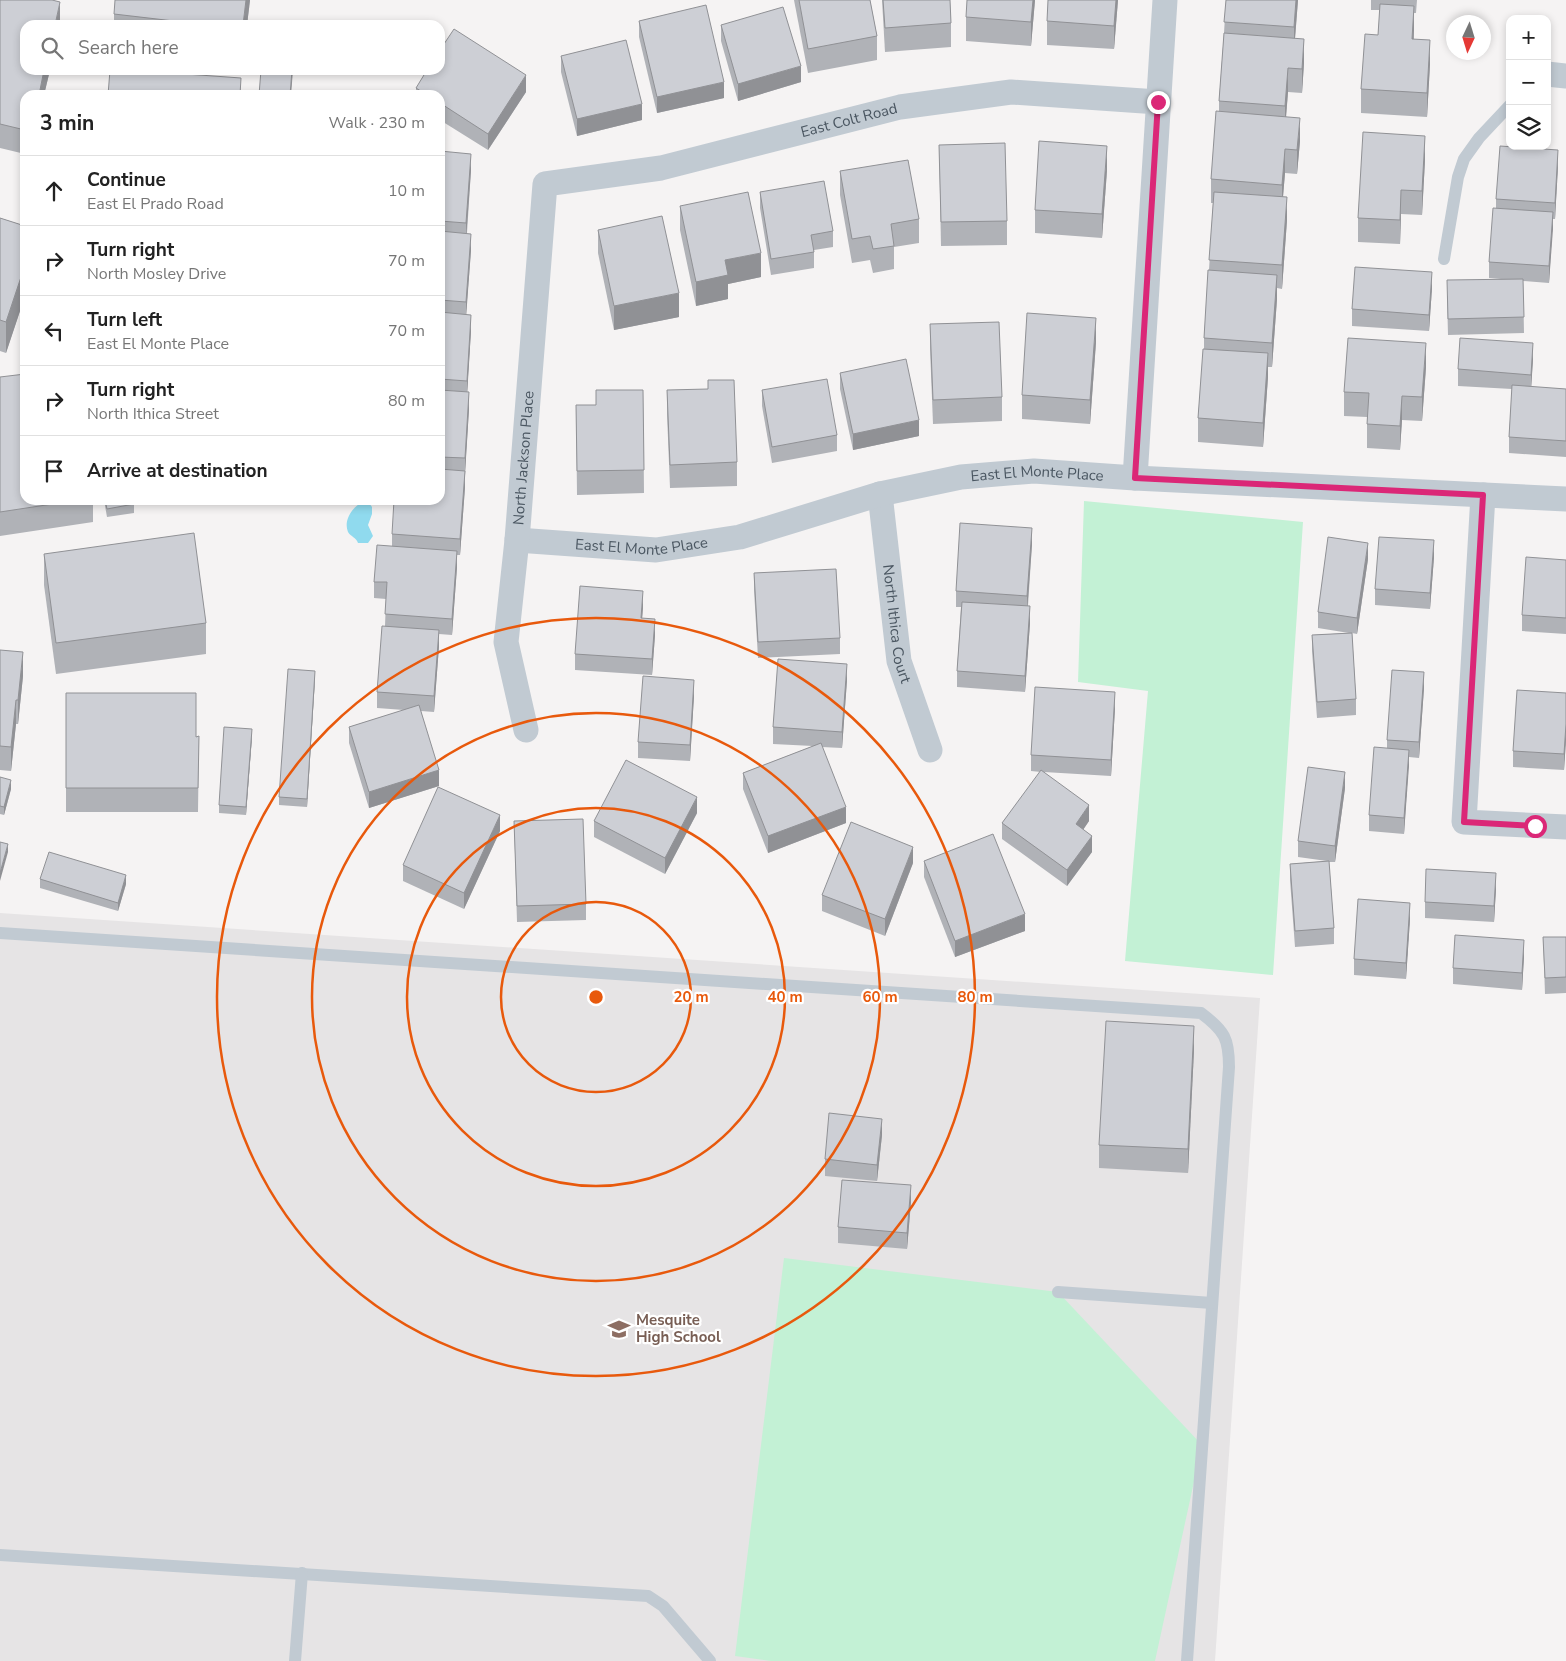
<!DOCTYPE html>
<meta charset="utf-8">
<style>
body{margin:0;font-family:"Nunito Sans",sans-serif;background:#f6f6f6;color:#222}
.controls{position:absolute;right:15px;top:15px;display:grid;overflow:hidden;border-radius:10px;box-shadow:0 2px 8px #0003}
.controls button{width:45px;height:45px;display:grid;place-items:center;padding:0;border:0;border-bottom:1px solid #e0e0e0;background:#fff;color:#222;font:25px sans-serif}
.compass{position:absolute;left:1446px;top:15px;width:45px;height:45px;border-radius:50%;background:#fff;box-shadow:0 2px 8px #0003;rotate:184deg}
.stop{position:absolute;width:15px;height:15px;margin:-11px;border:4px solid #db2777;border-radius:50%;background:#fff}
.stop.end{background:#db2777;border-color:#fff;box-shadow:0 1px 5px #0008}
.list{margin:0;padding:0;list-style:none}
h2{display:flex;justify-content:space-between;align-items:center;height:65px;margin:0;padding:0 20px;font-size:21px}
h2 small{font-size:16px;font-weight:400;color:#767676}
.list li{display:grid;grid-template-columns:32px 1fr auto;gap:15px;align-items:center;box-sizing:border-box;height:70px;padding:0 20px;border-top:1px solid #e0e0e0}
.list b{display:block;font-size:19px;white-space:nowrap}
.list p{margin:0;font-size:16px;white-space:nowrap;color:#767676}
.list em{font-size:16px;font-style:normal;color:#767676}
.icon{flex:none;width:28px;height:28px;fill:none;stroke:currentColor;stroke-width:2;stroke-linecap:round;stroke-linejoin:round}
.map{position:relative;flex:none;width:1566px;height:1661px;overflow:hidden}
.search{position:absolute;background:#fff;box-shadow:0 2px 8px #0003;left:20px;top:20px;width:425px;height:55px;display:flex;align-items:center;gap:12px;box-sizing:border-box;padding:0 18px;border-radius:15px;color:#767676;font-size:19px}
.panel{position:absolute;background:#fff;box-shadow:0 2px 8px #0003;left:20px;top:90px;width:425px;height:415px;border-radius:15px}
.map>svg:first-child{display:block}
.education{fill:#e6e4e5}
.green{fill:#c3f1d5}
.water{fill:#90daee}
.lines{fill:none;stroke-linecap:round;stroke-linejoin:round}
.lane{stroke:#c1cad2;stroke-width:12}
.street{stroke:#c1cad2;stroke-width:25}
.wall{fill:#b0b2b7}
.shaded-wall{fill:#909195}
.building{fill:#cdcfd5;stroke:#909195}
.route{stroke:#db2777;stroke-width:6}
.ring{fill:none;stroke:#e8590c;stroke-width:2.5}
.labels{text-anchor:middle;stroke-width:4.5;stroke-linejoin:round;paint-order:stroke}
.street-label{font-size:15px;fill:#4a5661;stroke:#fff}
.education-label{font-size:15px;font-weight:bold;fill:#785e54;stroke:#fff;text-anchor:start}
.centre{fill:#e8590c;stroke:#fff;stroke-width:2.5}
.ring-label{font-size:15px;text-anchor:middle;font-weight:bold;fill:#e8590c;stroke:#fff;stroke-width:4.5;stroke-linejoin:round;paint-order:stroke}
</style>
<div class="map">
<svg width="1566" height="1661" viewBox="0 0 1566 1661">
<rect width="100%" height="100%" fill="#f5f3f3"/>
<path class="education" d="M0,913L1260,998L1215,1661H0Z"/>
<g class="green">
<path d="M1084,501L1303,522L1273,975L1125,961L1148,691L1078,682Z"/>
<path d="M784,1258L1058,1292L1202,1445L1155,1661H771L735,1656Z"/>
</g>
<path class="water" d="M362,502L369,503L372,507V514L368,525L373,536L368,543H358C356,537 351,537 348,532C343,520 353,507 362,502Z"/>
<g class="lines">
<g class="lane">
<path d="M1444,259L1458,177L1464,159L1479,138L1510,105"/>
<path d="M0,933L1201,1013C1225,1031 1229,1039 1229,1067L1187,1661"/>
<path d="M1058,1292L1212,1303"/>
<path d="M0,1555L648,1596L663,1606L710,1661"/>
<path d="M295,1661L302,1573"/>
</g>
<g class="street">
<path d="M1547,74L1566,76"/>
<path d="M1135,478L1165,0"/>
<path id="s1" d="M880,494L899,661L930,750"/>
<path d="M1483,495L1464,822L1566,827"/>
<path id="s2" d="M517,540L656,550L740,537L880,494L961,477L1034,471L1135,478L1566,499"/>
<path id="s3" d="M526,730L506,642L517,540L545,184L661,168L900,107L1011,92L1158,102"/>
</g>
</g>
<g class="wall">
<path d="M0,0L60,25L25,70H50L44,95H25V154L0,148Z"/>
<path d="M250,0L247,25H114V14Z"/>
<path d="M794,0H870L877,36V60L808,73Z"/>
<path d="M882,0H950L951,23V47L885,52Z"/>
<path d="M1035,0L1031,46L966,41V17Z"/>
<path d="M1118,0L1114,49L1047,45V21Z"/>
<path d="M1226,0H1298L1295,38L1304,63L1302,93L1288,92L1286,116L1300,141L1297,174L1285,173L1283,196L1287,220L1282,289L1277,288V299L1272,367H1268V377L1263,447L1198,442V418L1204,349V338L1209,270L1213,203H1211V179L1219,111V101L1224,33Z"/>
<path d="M1371,0H1417L1416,13H1414V39L1430,64L1427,117L1361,113V89L1378,35L1380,10H1371Z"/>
<path d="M639,21L724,98L657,113L639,37Z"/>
<path d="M721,25L801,82L738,101L721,41Z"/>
<path d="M561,56L642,120L577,136L561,72Z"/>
<path d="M416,88L526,92L488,150L440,120V95H416Z"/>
<path d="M939,145L1007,221V245L941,246Z"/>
<path d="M440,151L471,170L467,233L471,250L466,314L471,331L467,392L469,409L465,471V487L460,555H457V567L452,635L439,634V646L434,712L421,711L439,786L369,808L349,743V727L404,710L377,708V692L385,626L386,599L374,598V582L392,546V534L440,500Z"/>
<path d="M1425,160L1422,215L1401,214L1400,244L1358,242V218Z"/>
<path d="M1558,166L1555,219H1553L1549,283L1523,281L1524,333L1448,335L1447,296L1501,279L1489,278V262L1496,208V199Z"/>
<path d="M1107,170L1102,238L1035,233V210Z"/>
<path d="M840,171L919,219V243L894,247V269L873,273L870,260L852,263L840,195Z"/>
<path d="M760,192L833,231V247L814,250V268L771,275L760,208Z"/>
<path d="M680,206L761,277L728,284V299L696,306L680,230Z"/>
<path d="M0,218L25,226V296L6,353L0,351Z"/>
<path d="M598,230L679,317L614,330L598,253Z"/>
<path d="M1432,288L1429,331L1352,326V309Z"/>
<path d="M930,324L1002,397V421L933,424L930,348Z"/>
<path d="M1096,342L1090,424L1022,419V395Z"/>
<path d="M1533,359L1531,387L1566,389V457L1509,453V437L1512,389L1458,386V369Z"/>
<path d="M1426,367L1422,421L1402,420L1400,450L1367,448V417L1344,416V392Z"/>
<path d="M840,373L919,436L853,450L840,389Z"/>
<path d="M0,377L25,500H93V522L0,536Z"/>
<path d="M643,390L644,493L577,495L576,405H596Z"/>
<path d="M667,390L737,462V486L670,488L667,414Z"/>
<path d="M762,390L837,435V451L772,463L762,406Z"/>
<path d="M104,500H134V513L107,517Z"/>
<path d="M1032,544L1028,606L1030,623L1025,692L957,687V671L961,607H956V591Z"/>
<path d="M44,554L206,623V654L56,674L44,585Z"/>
<path d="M1434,557L1430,609L1375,605V589Z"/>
<path d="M1368,559L1357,634L1352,633L1356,699V715L1317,718L1312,651V635L1349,633L1318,628V612Z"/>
<path d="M1566,560V634L1522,631V615Z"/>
<path d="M754,573L840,638V654L758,658L754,590Z"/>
<path d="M643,607L642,618L655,635L652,675L575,670V654Z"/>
<path d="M0,650L23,676L18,724H16L11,771L0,770Z"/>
<path d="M315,679L307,807L279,805V797Z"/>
<path d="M847,680L842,748L822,747L846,823L768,853L743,789V773L813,746L773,744V727Z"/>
<path d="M1424,688L1419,758L1409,757L1404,834L1369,831V815L1387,748V740Z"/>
<path d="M66,693L196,737L199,736L198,812H66Z"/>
<path d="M1566,693V740L1564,770L1513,767V751Z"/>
<path d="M694,696L690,761L638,758V742Z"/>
<path d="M1115,708L1111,776L1044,772L1089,821L1083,830L1092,852L1067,886L1002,839V823L1041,772L1031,771V755Z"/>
<path d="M252,737L246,815L219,813V805Z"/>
<path d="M0,777L11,789L4,815L0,814Z"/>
<path d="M1345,788L1335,862H1329L1334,928V944L1295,947L1290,880V864L1327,861L1298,857V841Z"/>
<path d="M697,813L665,874L594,837V821Z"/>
<path d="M514,821L586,904V920L517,922Z"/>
<path d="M500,831L464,909L403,881V865Z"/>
<path d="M924,861L1025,931L955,957L924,877Z"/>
<path d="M913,863L885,936L822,911V895Z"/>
<path d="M40,879L126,884L118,911L40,888Z"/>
<path d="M1496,889L1494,922L1425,918V902Z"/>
<path d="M1410,919L1406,979L1354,975V959Z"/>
<path d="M1543,937H1566V993L1545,994Z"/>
<path d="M1524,957L1522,990L1453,984V968Z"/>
<path d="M1194,1050L1188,1173L1099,1168V1145Z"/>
<path d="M882,1135L877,1181L825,1176V1159Z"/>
<path d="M911,1202L907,1249L838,1243V1227Z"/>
</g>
<g class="shaded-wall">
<path d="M246,0H250L247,25H243Z"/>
<path d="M1033,0H1035L1031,46V22Z"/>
<path d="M1116,0H1118L1114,49V26Z"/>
<path d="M1296,0H1298L1294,51V27Z"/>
<path d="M60,2V25H55Z"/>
<path d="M1414,6V30L1412,63V39Z"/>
<path d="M1304,39V63L1302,93V69Z"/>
<path d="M1430,40V64L1427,117V93Z"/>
<path d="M801,66V82L738,101V84Z"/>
<path d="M1288,68V92L1285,130V106Z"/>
<path d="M44,70H50L44,95H39Z"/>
<path d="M292,70H293L291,95H290Z"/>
<path d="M526,75V92L488,150V134Z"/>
<path d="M724,82V98L657,113V97Z"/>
<path d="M642,104V120L577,136V119Z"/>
<path d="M1300,118V141L1297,174V150Z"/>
<path d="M1425,136V160L1422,215V191Z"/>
<path d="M1107,146V170L1102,238V214Z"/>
<path d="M1285,149V173L1282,209V185Z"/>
<path d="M1558,150V166L1555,219V203Z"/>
<path d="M471,154V170L466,239V223Z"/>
<path d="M1401,190V214L1400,244V220Z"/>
<path d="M1287,197V220L1282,289V265Z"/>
<path d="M1553,212V229L1549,283V266Z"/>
<path d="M471,234V250L466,318V302Z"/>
<path d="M761,253V277L728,284V299L696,306V282L725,260Z"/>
<path d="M25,265V296L6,353V322Z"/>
<path d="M1432,272V288L1429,331V315Z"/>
<path d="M1277,275V299L1272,367V343Z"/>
<path d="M679,293V317L614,330V306Z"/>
<path d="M471,315V331L467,397V381Z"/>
<path d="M1096,318V342L1090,424V400Z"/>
<path d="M1426,343V367L1422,421V397Z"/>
<path d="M1533,343V359L1531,391V375Z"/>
<path d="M1268,353V377L1263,447V423Z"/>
<path d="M469,392V409L465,475V458Z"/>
<path d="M1402,396V420L1400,450V426Z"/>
<path d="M919,420V436L853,450V434Z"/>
<path d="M465,471V487L460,555V539Z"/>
<path d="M1032,528V544L1027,612V596Z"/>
<path d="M1434,540V557L1430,609V593Z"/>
<path d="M1368,543V559L1357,634V618Z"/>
<path d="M457,551V567L452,635V619Z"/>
<path d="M643,591V607L641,634V618Z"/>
<path d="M1030,606V623L1025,692V676Z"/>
<path d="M655,619V635L652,675V659Z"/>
<path d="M439,630V646L434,712V696Z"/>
<path d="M23,652V676L18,724V700Z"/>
<path d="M847,664V680L842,748V732Z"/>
<path d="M315,671V679L307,807V799Z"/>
<path d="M1424,672V688L1419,758V742Z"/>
<path d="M694,680V696L690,761V745Z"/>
<path d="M1115,692V708L1111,776V760Z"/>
<path d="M16,700V724L11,771V747Z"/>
<path d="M1566,724V740L1564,770V754Z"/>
<path d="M252,729V737L246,815V807Z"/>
<path d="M1409,750V766L1404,834V818Z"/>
<path d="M439,770V786L369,808V792Z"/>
<path d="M1345,772V788L1335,862V846Z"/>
<path d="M11,780V789L4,815V807Z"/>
<path d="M697,797V813L665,874V858Z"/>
<path d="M1089,805V821L1076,840V824Z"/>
<path d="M846,807V823L768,853V836Z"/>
<path d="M500,815V831L464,909V893Z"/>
<path d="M1092,836V852L1067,886V870Z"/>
<path d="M8,844V852L0,881V873Z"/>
<path d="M913,847V863L885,936V919Z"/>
<path d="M1496,873V889L1494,922V906Z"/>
<path d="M126,875V884L118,911V903Z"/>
<path d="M1410,903V919L1406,979V963Z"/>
<path d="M1025,914V931L955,957V941Z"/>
<path d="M1524,940V957L1522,990V973Z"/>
<path d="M1194,1026V1050L1188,1173V1149Z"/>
<path d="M882,1119V1135L877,1181V1165Z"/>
<path d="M911,1185V1202L907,1249V1233Z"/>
</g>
<g class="building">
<path d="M0,0H52L60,2L55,25H25V70H44L39,95H25V130L0,124Z"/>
<path d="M115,0H246L243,25H208L114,14Z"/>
<path d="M799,0H870L877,36L808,49Z"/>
<path d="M883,0H950L951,23L885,28Z"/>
<path d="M967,0H1033L1031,22L966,17Z"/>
<path d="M1048,0H1116L1114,26L1047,21Z"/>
<path d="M1226,0H1296L1294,27L1224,22Z"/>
<path d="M1380,4L1414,6L1412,39L1430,40L1427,93L1361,89L1365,34L1378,35Z"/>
<path d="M706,5L724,82L657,97L639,21Z"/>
<path d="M783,7L801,66L738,84L721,25Z"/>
<path d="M454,29L526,75L488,134L440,103V95H427L416,88L427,70H440V50Z"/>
<path d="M1224,33L1304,39L1302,69L1288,68L1285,106L1219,101Z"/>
<path d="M626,40L642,104L577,119L561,56Z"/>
<path d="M110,70H130L241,78L240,95H108Z"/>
<path d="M261,70H292L290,95H259Z"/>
<path d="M1216,111L1300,118L1297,150L1285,149L1282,185L1211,179Z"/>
<path d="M1363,132L1425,136L1422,191L1401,190L1400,220L1358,218Z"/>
<path d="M1039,141L1107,146L1102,214L1035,210Z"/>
<path d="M1005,143L1007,221L941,222L939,145Z"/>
<path d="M1500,146L1558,150L1555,203L1496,199Z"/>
<path d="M440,151L471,154L466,223L440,221Z"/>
<path d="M908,160L919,219L891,224L894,246L873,249L870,236L852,239L840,171Z"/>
<path d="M824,181L833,231L811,235L814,252L771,259L760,192Z"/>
<path d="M748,192L761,253L725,260L728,275L696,282L680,206Z"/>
<path d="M1214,192L1287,197L1282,265L1209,260Z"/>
<path d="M1493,208L1553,212L1549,266L1489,262Z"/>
<path d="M662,216L679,293L614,306L598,230Z"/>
<path d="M0,218L25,226V265L6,322L0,320Z"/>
<path d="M440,231L471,234L466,302L440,300Z"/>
<path d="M1355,267L1432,272L1429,315L1352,309Z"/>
<path d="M1208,270L1277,275L1272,343L1204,338Z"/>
<path d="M1523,279L1524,317L1448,319L1447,280Z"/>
<path d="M440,312L471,315L467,381L440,379Z"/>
<path d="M1027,313L1096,318L1090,400L1022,395Z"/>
<path d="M999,322L1002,397L933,400L930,324Z"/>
<path d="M1348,338L1426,343L1422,397L1402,396L1400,426L1367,424L1369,393L1344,392Z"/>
<path d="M1460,338L1533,343L1531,375L1458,369Z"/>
<path d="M1203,349L1268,353L1263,423L1198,418Z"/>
<path d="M906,359L919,420L853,434L840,373Z"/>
<path d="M25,374V500H79L0,512V377Z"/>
<path d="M827,379L837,435L772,447L762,390Z"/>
<path d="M708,380H734L737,462L670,465L667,390L708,389Z"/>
<path d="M1512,385L1566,389V441L1509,437Z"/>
<path d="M440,390L469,392L465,458L440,457Z"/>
<path d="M596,390H643L644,470L577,471L576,405H596Z"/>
<path d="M440,469L465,471L460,539L392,534L394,500H440Z"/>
<path d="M105,500H134V504L107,509Z"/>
<path d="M960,523L1032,528L1027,596L956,591Z"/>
<path d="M194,533L206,623L56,643L44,554Z"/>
<path d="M1328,537L1368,543L1357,618L1318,612Z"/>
<path d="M1379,537L1434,540L1430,593L1375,589Z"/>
<path d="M377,545L457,551L452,619L385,614L387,582H374Z"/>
<path d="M1526,557L1566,560V618L1522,615Z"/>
<path d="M836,569L840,638L758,642L754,573Z"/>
<path d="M580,586L643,591L641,618L655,619L652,659L575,654Z"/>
<path d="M962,602L1030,606L1025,676L957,671Z"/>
<path d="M382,626L439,630L434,696L377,692Z"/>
<path d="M1352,633L1356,699L1317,702L1312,635Z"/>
<path d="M0,650L23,652L18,700H16L11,747L0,746Z"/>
<path d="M778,659L847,664L842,732L773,727Z"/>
<path d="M288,669L315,671L307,799L279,797Z"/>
<path d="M1392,670L1424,672L1419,742L1387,740Z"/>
<path d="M643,676L694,680L690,745L638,742Z"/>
<path d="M1035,687L1115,692L1111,760L1031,755Z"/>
<path d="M1517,690L1566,693V724L1564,754L1513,751Z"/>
<path d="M66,693H196V737L199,736L198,788H66Z"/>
<path d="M419,705L439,770L369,792L349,727Z"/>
<path d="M224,727L252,729L246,807L219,805Z"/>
<path d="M821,743L846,807L768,836L743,773Z"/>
<path d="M1374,747L1409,750L1404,818L1369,815Z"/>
<path d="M626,760L697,797L665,858L594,821Z"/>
<path d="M1308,767L1345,772L1335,846L1298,841Z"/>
<path d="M1041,770L1089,805L1076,824L1092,836L1067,870L1002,823Z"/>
<path d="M0,777L11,780L4,807L0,806Z"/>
<path d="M438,787L500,815L464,893L403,865Z"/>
<path d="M583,819L586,904L517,906L514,821Z"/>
<path d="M851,822L913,847L885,919L822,895Z"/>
<path d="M993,834L1025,914L955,941L924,861Z"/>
<path d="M0,842L8,844L0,873Z"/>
<path d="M49,852L126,875L118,903L40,879Z"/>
<path d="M1329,861L1334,928L1295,931L1290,864Z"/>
<path d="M1426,869L1496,873L1494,906L1425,902Z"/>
<path d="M1358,899L1410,903L1406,963L1354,959Z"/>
<path d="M1455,935L1524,940L1522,973L1453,968Z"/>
<path d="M1543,937H1566V977L1545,978Z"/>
<path d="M1106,1021L1194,1026L1188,1149L1099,1145Z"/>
<path d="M829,1113L882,1119L877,1165L825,1159Z"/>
<path d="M842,1180L911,1185L907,1233L838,1227Z"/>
</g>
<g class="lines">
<path class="route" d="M1158,102L1135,478L1483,495L1464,822L1535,826"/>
</g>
<g class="ring">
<circle cx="596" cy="997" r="95"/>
<circle cx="596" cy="997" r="189"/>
<circle cx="596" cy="997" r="284"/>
<circle cx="596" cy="997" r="379"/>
</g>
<defs>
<g id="school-bare" transform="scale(1.725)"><path d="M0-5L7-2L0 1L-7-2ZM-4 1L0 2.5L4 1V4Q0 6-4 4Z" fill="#8d6e63" stroke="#fff" stroke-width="2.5" paint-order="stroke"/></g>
</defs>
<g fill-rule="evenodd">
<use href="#school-bare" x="619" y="1329"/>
</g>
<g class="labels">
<g class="street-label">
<text dy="5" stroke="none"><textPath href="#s3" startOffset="861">East Colt Road</textPath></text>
<text dy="5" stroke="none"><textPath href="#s3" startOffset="275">North Jackson Place</textPath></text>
<text dy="5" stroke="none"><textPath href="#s2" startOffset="530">East El Monte Place</textPath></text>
<text dy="5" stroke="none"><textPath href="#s2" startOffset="125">East El Monte Place</textPath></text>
<text dy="5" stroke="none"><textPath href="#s1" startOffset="131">North Ithica Court</textPath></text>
</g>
<g class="education-label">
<text x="636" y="1325">Mesquite<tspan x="636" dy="17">High School</tspan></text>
</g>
</g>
<circle cx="596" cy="997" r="8" class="centre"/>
<g class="ring-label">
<text x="691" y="1002">20 m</text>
<text x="785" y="1002">40 m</text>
<text x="880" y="1002">60 m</text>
<text x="975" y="1002">80 m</text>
</g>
</svg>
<div class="controls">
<button>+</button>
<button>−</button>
<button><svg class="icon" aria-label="layers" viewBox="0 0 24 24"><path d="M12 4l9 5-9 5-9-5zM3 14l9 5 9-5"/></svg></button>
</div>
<svg class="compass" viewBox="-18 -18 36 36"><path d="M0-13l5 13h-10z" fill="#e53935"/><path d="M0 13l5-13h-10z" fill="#767676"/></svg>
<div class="stop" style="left:1535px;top:826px"></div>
<div class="stop end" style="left:1158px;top:102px"></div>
<div class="search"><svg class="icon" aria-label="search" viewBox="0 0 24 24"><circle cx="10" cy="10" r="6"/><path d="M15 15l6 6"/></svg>Search here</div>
<section class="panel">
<h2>3 min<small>Walk · 230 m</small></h2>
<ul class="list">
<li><svg class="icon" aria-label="ahead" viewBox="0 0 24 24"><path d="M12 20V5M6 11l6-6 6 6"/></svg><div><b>Continue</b><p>East El Prado Road</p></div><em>10 m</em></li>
<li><svg class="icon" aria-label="right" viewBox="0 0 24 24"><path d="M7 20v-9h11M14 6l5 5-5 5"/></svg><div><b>Turn right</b><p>North Mosley Drive</p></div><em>70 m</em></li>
<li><svg class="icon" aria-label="left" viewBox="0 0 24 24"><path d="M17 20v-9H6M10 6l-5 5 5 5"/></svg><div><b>Turn left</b><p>East El Monte Place</p></div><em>70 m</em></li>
<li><svg class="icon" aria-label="right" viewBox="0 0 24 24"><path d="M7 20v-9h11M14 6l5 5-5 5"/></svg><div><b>Turn right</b><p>North Ithica Street</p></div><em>80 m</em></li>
<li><svg class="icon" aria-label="arrive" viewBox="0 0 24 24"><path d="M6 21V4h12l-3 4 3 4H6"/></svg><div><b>Arrive at destination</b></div></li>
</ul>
</section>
</div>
